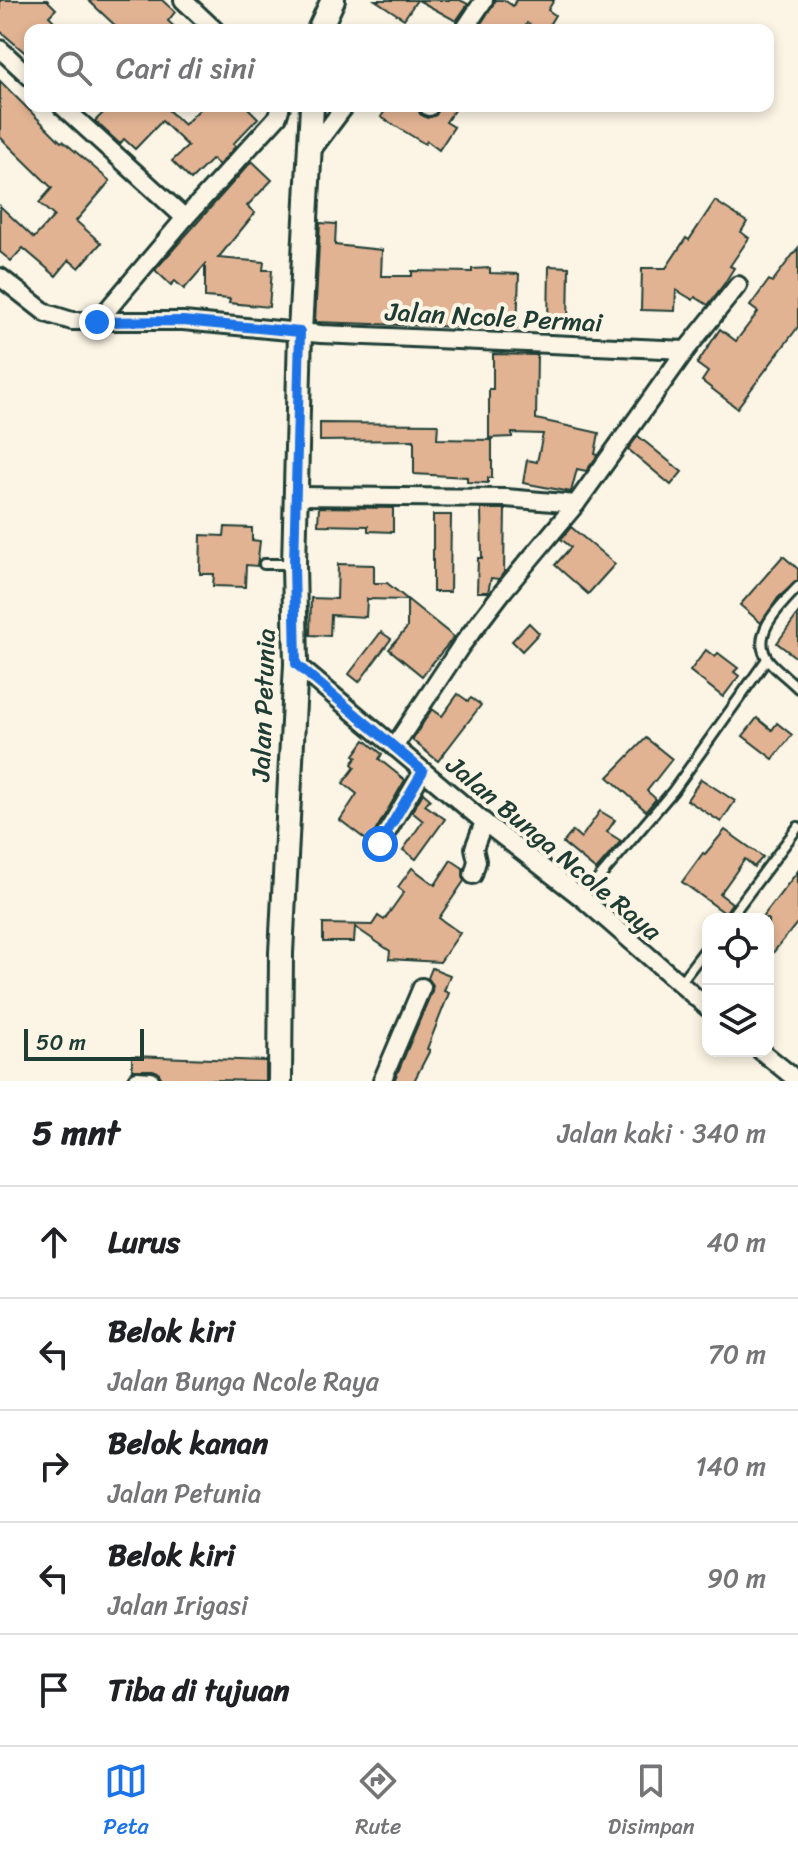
<!DOCTYPE html>
<html lang="id">
<meta charset="utf-8">
<style>
body{margin:0;font-family:Sriracha,sans-serif;background:#f6f6f6;color:#202124}
.controls{position:absolute;right:24px;bottom:24px;display:grid;overflow:hidden;border-radius:16px;box-shadow:0 4px 12px #0003}
.controls button{width:72px;height:72px;display:grid;place-items:center;padding:0;border:0;border-bottom:2px solid #e0e0e0;background:#fff;color:#202124;font:40px sans-serif}
.scale{position:absolute;left:24px;bottom:20px;width:120px;box-sizing:border-box;padding-left:8px;border:4px solid #1f3d34;border-top:0;font-size:22px;line-height:28px;white-space:nowrap;color:#1f3d34;-webkit-text-stroke:6px #fcf5e5;paint-order:stroke}
.stop{position:absolute;width:24px;height:24px;margin:-18px;border:6px solid #1a73e8;border-radius:50%;background:#fff}
.stop.end{background:#1a73e8;border-color:#fff;box-shadow:0 2px 8px #0008}
.list{margin:0;padding:0;list-style:none}
h2{display:flex;justify-content:space-between;align-items:center;height:104px;margin:0;padding:0 32px;font-size:34px}
h2 small{font-size:26px;font-weight:400;color:#757577}
.list li{display:grid;grid-template-columns:52px 1fr auto;gap:24px;align-items:center;box-sizing:border-box;height:112px;padding:0 32px;border-top:2px solid #e0e0e0}
.list b{display:block;font-size:30px;white-space:nowrap}
.list p{margin:0;font-size:26px;white-space:nowrap;color:#757577}
.list em{font-size:26px;font-style:normal;color:#757577}
.icon{flex:none;width:44px;height:44px;fill:none;stroke:currentColor;stroke-width:2;stroke-linecap:round;stroke-linejoin:round}
.map{position:relative;flex:none;width:798px;height:1081px;overflow:hidden}
.search{position:absolute;background:#fff;box-shadow:0 4px 12px #0003;left:24px;right:24px;top:24px;height:88px;display:flex;align-items:center;gap:20px;box-sizing:border-box;padding:0 28px;border-radius:16px;color:#757577;font-size:30px}
.sheet{height:664px;background:#fff}
nav{display:flex;justify-content:space-around;align-items:center;box-sizing:border-box;height:112px;border-top:2px solid #e0e0e0;background:#fff;font-size:22px;color:#757577}
nav a{display:grid;justify-items:center;gap:4px}
nav .on{color:#1a73e8}
.map>svg:first-child{display:block}
.building{fill:#e2b393;stroke:#1f3d34;stroke-width:2}
.lines{fill:none;stroke-linecap:round;stroke-linejoin:round}
.lane-casing{stroke:#1f3d34;stroke-width:14}
.street-casing{stroke:#1f3d34;stroke-width:22}
.secondary-casing{stroke:#1f3d34;stroke-width:28}
.lane{stroke:#fcf5e5;stroke-width:8}
.street{stroke:#fcf5e5;stroke-width:16}
.secondary{stroke:#fcf5e5;stroke-width:22}
.route{stroke:#1a73e8;stroke-width:10}
.labels{text-anchor:middle;stroke-width:8;stroke-linejoin:round;paint-order:stroke}
.street-label{font-size:26px;fill:#1f3d34;stroke:#fcf5e5}
</style>
<div class="map">
<svg width="798" height="1081" viewBox="0 0 798 1081">
<rect width="100%" height="100%" fill="#fcf5e5"/>
<filter id="ink" filterUnits="userSpaceOnUse"><feTurbulence type="fractalNoise" baseFrequency=".0125" numOctaves="2"/><feDisplacementMap in="SourceGraphic" scale="16" xChannelSelector="R" yChannelSelector="G"/><feConvolveMatrix kernelMatrix="1 2 1 2 8 2 1 2 1" color-interpolation-filters="sRGB"/></filter>
<g filter="url(#ink)">
<g class="building">
<path d="M0,0H47L56,9L49,16L54,21L46,30H30V57L0,31Z"/>
<path d="M88,0H162L175,12L168,21L178,30H120Z"/>
<path d="M375,0H417L404,19Z"/>
<path d="M418,0H460L468,4L456,21Z"/>
<path d="M496,0H504L513,6L516,0H554L548,10L555,15L546,30H540L527,23L523,30H477Z"/>
<path d="M0,81L61,142L63,141L110,181L76,221L101,243L79,268L69,260L56,276L23,248L11,261L0,252V206L34,238L54,216L39,203L52,188L0,137Z"/>
<path d="M110,106H164L184,125L203,106H246L258,118L233,144L236,146L219,165L212,159L191,180L172,161L188,146L162,121L135,149L124,139L120,144L95,121Z"/>
<path d="M388,106H417L420,114L427,118L436,115L440,106H457L446,122L454,127L439,150L427,141L425,144L381,117Z"/>
<path d="M252,161L272,180L247,206L255,213L218,258L264,262L263,270H272L269,307L229,303L230,299L205,297V265L184,289L175,281L171,285L155,270Z"/>
<path d="M715,201L747,222L741,232L749,238L730,266L734,268L724,284L708,305L695,297L693,300L676,290L675,311L641,310L642,268H666L686,238L689,240Z"/>
<path d="M320,223L336,224L335,245L382,250L381,276H412V271L472,272V269L490,268V273L519,274L517,329L315,322Z"/>
<path d="M798,248V327L737,408L702,381L708,372L697,364L720,329L736,341L758,312L750,306L769,280L772,282Z"/>
<path d="M549,266L569,267L568,325H548Z"/>
<path d="M493,354L537,355L536,419L599,433L595,454L598,455L586,471L577,469L571,492L523,483L527,460L537,462L543,434L512,433V437L489,438V389H493Z"/>
<path d="M320,423L438,424L437,439L492,440V478H488V483L467,482V477L414,474V440L320,441Z"/>
<path d="M638,436L682,472L671,485L628,449Z"/>
<path d="M319,507L393,508V532L368,531V526L318,525Z"/>
<path d="M481,509H505L504,572L499,579L491,578L488,592H477L478,558H482Z"/>
<path d="M433,515H451L450,592H433Z"/>
<path d="M225,527L252,528V540L260,541L257,566L246,565L245,587L213,586L214,574H200L201,535L224,536Z"/>
<path d="M571,527L615,564L588,594L555,565L571,547L561,539Z"/>
<path d="M783,556L798,569V580L778,598L761,623L740,605Z"/>
<path d="M338,564L374,565V583H387L454,637L422,676L389,649L407,628V600L367,599L366,617L331,615L330,636L310,635L311,598L337,599Z"/>
<path d="M798,614V659L777,643Z"/>
<path d="M529,623L539,633L522,651L512,641Z"/>
<path d="M381,632L391,639L359,682L349,674Z"/>
<path d="M706,650L715,657L718,653L738,668L734,672L739,676L723,697L690,671Z"/>
<path d="M458,694L468,701L471,698L481,705L438,761L412,740L432,709L442,716Z"/>
<path d="M757,718L772,730L777,723L792,735L773,759L743,736Z"/>
<path d="M646,738L672,759L647,791L656,799L646,811L608,777Z"/>
<path d="M365,740L382,754L379,759L405,780L369,842L340,820L357,794L343,783L355,767L352,764L357,757L354,755Z"/>
<path d="M701,779L735,801L721,822L687,800Z"/>
<path d="M423,793L430,799L425,805L445,819L416,859L403,850L423,821L412,812Z"/>
<path d="M600,811L615,820L607,832L621,841L596,870L563,843L573,831L581,838Z"/>
<path d="M725,830L763,857L754,867L745,859L720,894L732,903L725,913L682,882L703,853L705,854Z"/>
<path d="M451,860L463,868L464,881L439,918L460,933L440,962L389,959L390,951L355,927L354,942H323V924L372,925L378,916L384,920L404,892L398,887L412,868L435,885Z"/>
<path d="M798,871V922L768,959V919H761Z"/>
<path d="M432,968L450,975L444,991L449,993L427,1049L430,1050L414,1081H394L432,991L433,985L428,978Z"/>
<path d="M132,1056L266,1061V1081L162,1079L158,1072L153,1070H132Z"/>
</g>
<g class="lines">
<g class="lane-casing">
<g id="lane">
<path d="M264,564H293"/>
<path d="M798,587C781,605 747,636 770,662C778,671 789,679 798,688"/>
<path d="M582,898L673,791L767,659"/>
<path d="M729,919L798,827"/>
<path d="M679,984L708,946"/>
</g>
</g>
<g class="street-casing">
<g id="street">
<path d="M183,0L215,30"/>
<path d="M464,30L484,0"/>
<path d="M0,49L30,77"/>
<path d="M62,106L185,218"/>
<path d="M428,106L429,107"/>
<path d="M311,151L345,106"/>
<path d="M0,277L46,313L72,321H183L321,334L686,350"/>
<path d="M97,322L185,218L278,116L281,106"/>
<path d="M297,496L506,498L576,504"/>
<path d="M296,664L484,822L582,898L708,1008"/>
<path d="M394,747L461,646L504,590L576,504L686,350L738,285"/>
<path d="M380,844L423,771"/>
<path d="M473,875L477,861L474,848L484,822"/>
<path d="M761,1051L798,1081"/>
<path d="M137,1080L151,1081"/>
<path d="M382,1081L422,987"/>
</g>
</g>
<g class="secondary-casing">
<g id="secondary">
<path d="M319,30L333,0"/>
<path d="M280,1081L281,953L296,664L294,564L300,332L312,106"/>
</g>
</g>
<use href="#lane" class="lane"/>
<use href="#street" class="street"/>
<use href="#secondary" class="secondary"/>
</g>
</g>
<g class="lines" filter="url(#ink)">
<path class="route" d="M97,322L183,321L300,332L294,564L296,664L423,771L380,844"/>
</g>
<g class="labels">
<g class="street-label">
<text transform="translate(494 317) rotate(3)" y="9">Jalan Ncole Permai</text>
<text transform="translate(263 705) rotate(-88)" y="9">Jalan Petunia</text>
<text transform="translate(554 848) rotate(40)" y="9">Jalan Bunga Ncole Raya</text>
</g>
</g>
</svg>
<div class="controls">
<button><svg class="icon" aria-label="locate" viewBox="0 0 24 24"><circle cx="12" cy="12" r="6"/><path d="M12 2v4M12 18v4M2 12h4M18 12h4"/></svg></button>
<button><svg class="icon" aria-label="layers" viewBox="0 0 24 24"><path d="M12 4l9 5-9 5-9-5zM3 14l9 5 9-5"/></svg></button>
</div>
<div class="scale">50 m</div>
<div class="stop" style="left:380px;top:844px"></div>
<div class="stop end" style="left:97px;top:322px"></div>
<div class="search"><svg class="icon" aria-label="search" viewBox="0 0 24 24"><circle cx="10" cy="10" r="6"/><path d="M15 15l6 6"/></svg>Cari di sini</div>
</div>
<section class="sheet">
<h2>5 mnt<small>Jalan kaki · 340 m</small></h2>
<ul class="list">
<li><svg class="icon" aria-label="ahead" viewBox="0 0 24 24"><path d="M12 20V5M6 11l6-6 6 6"/></svg><div><b>Lurus</b></div><em>40 m</em></li>
<li><svg class="icon" aria-label="left" viewBox="0 0 24 24"><path d="M17 20v-9H6M10 6l-5 5 5 5"/></svg><div><b>Belok kiri</b><p>Jalan Bunga Ncole Raya</p></div><em>70 m</em></li>
<li><svg class="icon" aria-label="right" viewBox="0 0 24 24"><path d="M7 20v-9h11M14 6l5 5-5 5"/></svg><div><b>Belok kanan</b><p>Jalan Petunia</p></div><em>140 m</em></li>
<li><svg class="icon" aria-label="left" viewBox="0 0 24 24"><path d="M17 20v-9H6M10 6l-5 5 5 5"/></svg><div><b>Belok kiri</b><p>Jalan Irigasi</p></div><em>90 m</em></li>
<li><svg class="icon" aria-label="arrive" viewBox="0 0 24 24"><path d="M6 21V4h12l-3 4 3 4H6"/></svg><div><b>Tiba di tujuan</b></div></li>
</ul>
</section>
<nav>
<a class="on"><svg class="icon" aria-label="map" viewBox="0 0 24 24"><path d="M3 6l6-2 6 2 6-2v14l-6 2-6-2-6 2zM9 4v14M15 6v14"/></svg>Peta</a>
<a><svg class="icon" aria-label="directions" viewBox="0 0 24 24"><path d="M12 3l9 9-9 9-9-9zM9 14v-3h6M13 9l2 2-2 2"/></svg>Rute</a>
<a><svg class="icon" aria-label="saved" viewBox="0 0 24 24"><path d="M7 4h10v16l-5-4-5 4z"/></svg>Disimpan</a>
</nav>
